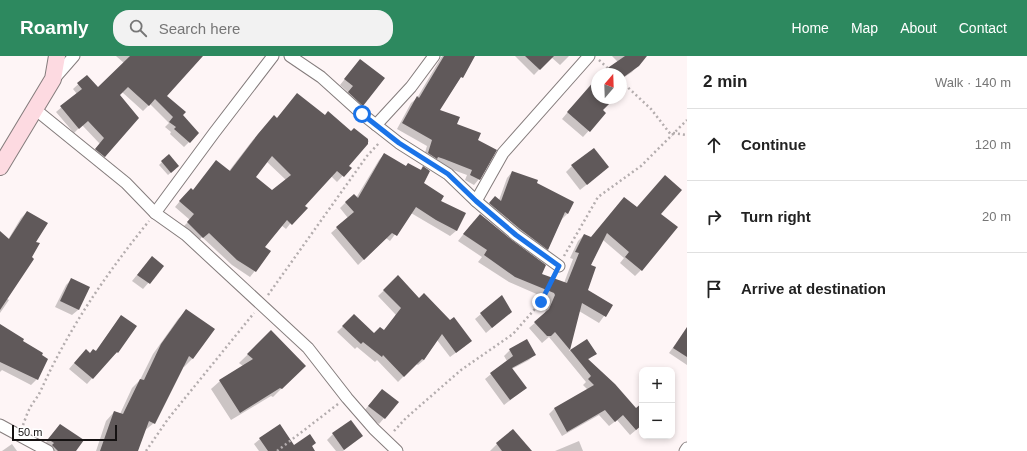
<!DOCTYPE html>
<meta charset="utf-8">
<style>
body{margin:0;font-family:Arial,sans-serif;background:#f2f2f2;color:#222}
.controls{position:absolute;right:12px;bottom:12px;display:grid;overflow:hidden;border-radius:8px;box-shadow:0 2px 6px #0003}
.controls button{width:36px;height:36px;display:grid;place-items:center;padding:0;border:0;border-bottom:1px solid #e0e0e0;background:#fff;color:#222;font:20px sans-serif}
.compass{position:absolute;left:591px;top:12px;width:36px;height:36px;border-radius:50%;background:#fff;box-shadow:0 2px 6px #0003;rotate:19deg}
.scale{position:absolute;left:12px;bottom:10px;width:105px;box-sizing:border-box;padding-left:4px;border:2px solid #151212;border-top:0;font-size:11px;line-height:14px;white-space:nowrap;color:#151212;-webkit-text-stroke:3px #fff;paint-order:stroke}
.stop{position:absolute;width:12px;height:12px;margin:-9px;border:3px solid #1a73e8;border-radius:50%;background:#fff}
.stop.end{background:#1a73e8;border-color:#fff;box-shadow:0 1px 4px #0008}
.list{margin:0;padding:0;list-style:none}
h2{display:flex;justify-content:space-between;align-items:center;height:52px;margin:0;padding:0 16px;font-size:17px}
h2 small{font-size:13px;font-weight:400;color:#767676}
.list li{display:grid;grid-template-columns:26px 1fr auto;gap:12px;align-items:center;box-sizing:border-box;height:72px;padding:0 16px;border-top:1px solid #e0e0e0}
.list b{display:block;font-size:15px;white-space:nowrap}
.list em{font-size:13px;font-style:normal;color:#767676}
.icon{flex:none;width:22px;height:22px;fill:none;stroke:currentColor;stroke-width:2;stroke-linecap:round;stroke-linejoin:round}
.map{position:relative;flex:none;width:687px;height:395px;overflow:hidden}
header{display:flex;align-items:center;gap:24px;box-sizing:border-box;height:56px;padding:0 20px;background:#2d895f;color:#fff}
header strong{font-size:19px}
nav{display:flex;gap:22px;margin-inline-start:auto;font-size:14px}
.search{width:280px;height:36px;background:#f2f2f2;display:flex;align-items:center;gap:10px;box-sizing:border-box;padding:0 14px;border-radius:16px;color:#767676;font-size:15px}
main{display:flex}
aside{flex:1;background:#fff}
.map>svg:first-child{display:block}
.shadow{fill:#0003;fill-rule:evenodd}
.building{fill:#60595a;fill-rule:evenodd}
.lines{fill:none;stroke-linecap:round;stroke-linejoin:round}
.minor-casing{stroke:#847c7c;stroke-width:13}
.secondary-casing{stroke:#847c7c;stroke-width:18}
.path{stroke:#b4adae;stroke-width:2.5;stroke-dasharray:2 3;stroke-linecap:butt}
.minor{stroke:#fff;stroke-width:11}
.secondary{stroke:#fddae1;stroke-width:16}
.route{stroke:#1a73e8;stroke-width:5}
</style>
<header>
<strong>Roamly</strong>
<div class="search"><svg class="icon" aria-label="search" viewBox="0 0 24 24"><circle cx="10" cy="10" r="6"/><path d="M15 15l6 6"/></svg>Search here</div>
<nav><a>Home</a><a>Map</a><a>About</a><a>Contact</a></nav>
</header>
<main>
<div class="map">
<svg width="687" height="395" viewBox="0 0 687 395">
<rect width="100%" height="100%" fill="#fef5f6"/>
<g class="shadow">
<path d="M116,0H202L165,41L198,77L184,91L170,78L171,76L165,71L169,67L150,48L143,55L122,36L118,39L105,101L100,106L91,98L100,88L82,69L74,77L56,56L77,38L73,33L87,20L98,33L124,7Z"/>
<path d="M442,0H475L439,54L477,85L479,123L474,129L465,124L467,119L423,103L427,90L397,73L411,47L417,42Z"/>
<path d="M515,0H569L560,9L551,1L534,19Z"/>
<path d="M612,0H646L632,16L623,22L620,18L618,6Z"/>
<path d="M360,4L363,49L357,55L343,42L348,36L340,29Z"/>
<path d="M597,21V42H614L601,54L605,57L583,81L562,63Z"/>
<path d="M297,38L325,60L351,76L354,73L369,85L348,110L350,112L337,126L331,120L304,150L286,173L281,169L264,192L270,196L250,221L232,209L202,181L197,187L182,172L190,164L175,151L185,139L229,115L252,85L269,66L277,63ZM266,105L286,124L272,135L255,121Z"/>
<path d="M384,98L405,111L408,108L420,114L423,112L422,127L440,145L464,158L456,175L450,180L411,157L390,185L386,182L358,209L331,177L348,162L340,152L346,146L356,142L379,104Z"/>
<path d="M169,99L175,113L168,119L159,109Z"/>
<path d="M572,110L608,111L580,134L566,116Z"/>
<path d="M512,116L536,127L568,157L562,163L547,193L542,199L484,153L490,147L499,144L507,122Z"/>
<path d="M637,152L660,158L641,214L635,220L620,207L624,202L603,184L590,210L586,234L612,249L599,267L579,255L569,295L587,285L596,297L588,304L636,354L642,348V369L630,379L617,364L609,370L599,359L562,380L549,358L554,353L588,334L583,329L586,326L549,281L542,287L529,272L544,259L549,246L548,243L509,226L478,206L482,201L458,185L474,165L541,219L564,227L573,203L570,202L578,185L584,179L590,182Z"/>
<path d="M27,156L35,186L6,242L9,244L0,257V197L21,162Z"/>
<path d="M152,201L163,210L143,233L132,225Z"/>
<path d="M398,221L465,290L450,301L437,284L424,304L418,309L416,308L398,326L377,304L375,306L357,291L355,293L337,276L354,260L374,278L384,275L396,259L378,240Z"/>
<path d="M72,223L89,232L78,254L72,259L55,251L66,229Z"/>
<path d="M501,241L510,256L486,277L475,263Z"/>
<path d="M186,255L193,302L184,311L183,310L154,367L144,375L137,395H96L106,365L114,356L120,358L132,332L140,324L153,298L178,263Z"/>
<path d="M121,260L118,296L111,301L87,328L69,313L80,300L95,296Z"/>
<path d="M0,270L21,285L37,323L31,329L2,314L0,316Z"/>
<path d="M687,272V309L669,297Z"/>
<path d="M271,276L304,310L273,341L271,340L231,364L211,333L220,325L243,310L239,307Z"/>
<path d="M510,294L535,298L529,304L512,313L526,332L504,349L485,323L507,305L504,300Z"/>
<path d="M382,334L398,346L379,368L363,356Z"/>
<path d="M55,375L74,395H47L44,389Z"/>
<path d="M513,375L530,395H490L497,388Z"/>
<path d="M333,378L362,380L343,395H336L327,384Z"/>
<path d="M260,383L294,390H312L314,395H259L254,388Z"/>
<path d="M579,385L583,395H555Z"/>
<path d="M12,388L17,395H2Z"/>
</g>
<g class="building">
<path d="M130,0H203L167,40L186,56L183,59L199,77L190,87L174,73L176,71L169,66L173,61L155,43L149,50L128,31L120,39L139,62L105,101L95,93L104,82L88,65L79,73L60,50L82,33L77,27L87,19L98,31Z"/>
<path d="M444,0H475L463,22L461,21L440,54L460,61L457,68L481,77L478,84L497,94L480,124L470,119L472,114L444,103L438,101L437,103L428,97L432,84L402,67L417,40L419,42Z"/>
<path d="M525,0H554L540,14Z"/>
<path d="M625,0H647L639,10L621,23V18H599Z"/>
<path d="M360,3L385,22L363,50L348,36L353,30L344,23Z"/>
<path d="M597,22V42H615L603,54L606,57L590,76L567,56Z"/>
<path d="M297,37L325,59L328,55L351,75L354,72L368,83V88L349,110L352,112L344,121L337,115L305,150L308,152L292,169L287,164L265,191L271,195L256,216L237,204L209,177L203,182L187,166L194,158L179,145L191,132L193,134L216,104L230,115L258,78L274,59L277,62ZM272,100L291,119L272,134L256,121Z"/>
<path d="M594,92L609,111L587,129L571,109Z"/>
<path d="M384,97L406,110L408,107L421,114L423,110L430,115L424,127L444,140L441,145L466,157L457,175L436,164L416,151L397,180L392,177L364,204L336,171L354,156L345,146L354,138L358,142Z"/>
<path d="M169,98L179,110L171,117L161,105Z"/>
<path d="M512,115L538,124L537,127L574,146L568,158L565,156L548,194L520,173L489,147L495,140L501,145Z"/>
<path d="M665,119L682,134L661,158L678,171L642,215L625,201L629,196L607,177L591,209L596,211L588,234L613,249L606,261L582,247L570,294L555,276L551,280H547L534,266L549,253L555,239L554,237L515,221L484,199L487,194L463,178L480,158L512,184L546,209L542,218L567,227L579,197L575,196L584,178L591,181L624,141L637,151Z"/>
<path d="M27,155L48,167L36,186L40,187L32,201L34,203L0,254V175L9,183Z"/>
<path d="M152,200L164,210L150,228L137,219Z"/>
<path d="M398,219L419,242L424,237L450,264L454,261L472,285L456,297L442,278L424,304L422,303L404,321L383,299L382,301L363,286L361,288L342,270L354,258L374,277L380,271L384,274L401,252L383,234Z"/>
<path d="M71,222L90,231L79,254L60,245Z"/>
<path d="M502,239L512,256L492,272L480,257Z"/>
<path d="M186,253L215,273L193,303L189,300L155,368L149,365L138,395H100L114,355L123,358L140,323L144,324L161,288Z"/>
<path d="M121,259L137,270L118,297L117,296L93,323L74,307L86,293L90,297L93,293L96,295Z"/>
<path d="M0,268L24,283L23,285L43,297L42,299L48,303L38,324L0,306Z"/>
<path d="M687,271V301L673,292Z"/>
<path d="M271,274L306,310L282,333L280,332L240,357L219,324L253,303L247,298Z"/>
<path d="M527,283L536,299L512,312L527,332L510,344L490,317L513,300L509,293Z"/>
<path d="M587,283L597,298L588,303L615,328L636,352L642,347V369L636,374L623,359L615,366L605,354L567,376L554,352L594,329L588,323L591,320L570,294Z"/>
<path d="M382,333L399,346L385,363L368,350Z"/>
<path d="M351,364L363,380L344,394L332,377Z"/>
<path d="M60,368L84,384L76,395H58L52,389L54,387L48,383Z"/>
<path d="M280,368L294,389L310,378L316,387L312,390L315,395H268L259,382Z"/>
<path d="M513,373L532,395H502L496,387Z"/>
</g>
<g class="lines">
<g class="minor-casing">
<g id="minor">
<path d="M290,0L321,21L362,58L399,87L448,118L476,145L516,179L559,210"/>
<path d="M54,23L74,0"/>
<path d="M36,54L126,127L155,157L186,179L308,292L347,342L374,373L397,395"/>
<path d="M376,69L411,31L434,0"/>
<path d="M476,145L503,97L589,0"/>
<path d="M155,157L214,77L273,0"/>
<path d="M0,369L48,395"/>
<path d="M685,395L687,392"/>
</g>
</g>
<g class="secondary-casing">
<path id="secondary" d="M0,111L53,23L57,0"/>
</g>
<g class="path">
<path d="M599,4L614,18"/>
<path d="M621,25L651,53L672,80"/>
<path d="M673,77L687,79"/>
<path d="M564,200L598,141L641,110L687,64"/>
<path d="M268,239L367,100L380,86"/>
<path d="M23,369C25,364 27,357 30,352C33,346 38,341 41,334C69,272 106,218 149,165"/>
<path d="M394,375L406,362L461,314L513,278L541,246L554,221"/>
<path d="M146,395L168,363L254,257"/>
<path d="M277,395L338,348"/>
</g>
<use href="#minor" class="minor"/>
<use href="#secondary" class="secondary"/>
</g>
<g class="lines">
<path class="route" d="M362,58L399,87L448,118L476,145L516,179L559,210L541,246"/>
</g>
</svg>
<div class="controls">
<button>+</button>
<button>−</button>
</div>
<svg class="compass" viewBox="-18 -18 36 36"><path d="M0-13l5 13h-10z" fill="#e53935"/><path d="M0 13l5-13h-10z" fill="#767676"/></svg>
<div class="scale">50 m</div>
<div class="stop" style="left:362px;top:58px"></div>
<div class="stop end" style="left:541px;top:246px"></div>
</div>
<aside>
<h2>2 min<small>Walk · 140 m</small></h2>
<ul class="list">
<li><svg class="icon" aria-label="ahead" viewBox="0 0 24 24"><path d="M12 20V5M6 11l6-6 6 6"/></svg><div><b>Continue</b></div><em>120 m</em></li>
<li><svg class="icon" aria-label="right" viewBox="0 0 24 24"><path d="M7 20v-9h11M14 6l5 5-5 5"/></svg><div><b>Turn right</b></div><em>20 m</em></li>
<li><svg class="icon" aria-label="arrive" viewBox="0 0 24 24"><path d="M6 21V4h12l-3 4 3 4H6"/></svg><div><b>Arrive at destination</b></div></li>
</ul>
</aside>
</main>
